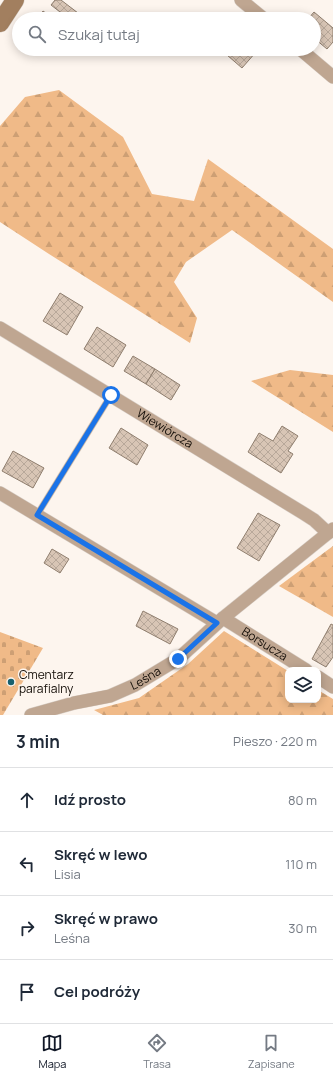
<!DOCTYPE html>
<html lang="pl">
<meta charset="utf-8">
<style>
body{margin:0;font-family:Manrope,sans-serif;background:#f6f6f7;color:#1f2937}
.controls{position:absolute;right:12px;bottom:12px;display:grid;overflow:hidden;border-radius:8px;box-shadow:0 2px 10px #0003}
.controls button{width:36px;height:36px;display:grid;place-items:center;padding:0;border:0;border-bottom:1px solid #e0e1e3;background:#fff;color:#1f2937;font:20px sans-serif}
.stop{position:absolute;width:12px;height:12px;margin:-9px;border:3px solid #1a73e8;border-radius:50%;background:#fff}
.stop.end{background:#1a73e8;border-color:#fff;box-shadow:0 1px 4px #0008}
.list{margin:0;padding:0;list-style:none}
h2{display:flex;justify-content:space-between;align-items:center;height:52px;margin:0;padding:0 16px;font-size:17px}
h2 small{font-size:13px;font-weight:400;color:#747a83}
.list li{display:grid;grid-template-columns:26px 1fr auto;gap:12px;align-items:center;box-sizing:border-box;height:64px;padding:0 16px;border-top:1px solid #e0e1e3}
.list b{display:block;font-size:15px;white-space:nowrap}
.list p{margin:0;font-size:13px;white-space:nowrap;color:#747a83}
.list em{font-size:13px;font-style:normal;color:#747a83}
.icon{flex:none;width:22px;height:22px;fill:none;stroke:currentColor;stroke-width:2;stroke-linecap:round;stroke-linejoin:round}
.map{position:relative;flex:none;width:333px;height:715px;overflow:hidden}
.search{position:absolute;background:#fff;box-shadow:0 2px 10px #0003;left:12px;right:12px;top:12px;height:44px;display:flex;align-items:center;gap:10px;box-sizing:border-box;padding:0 14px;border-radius:22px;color:#747a83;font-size:15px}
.sheet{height:308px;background:#fff}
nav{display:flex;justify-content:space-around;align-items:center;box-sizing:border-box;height:56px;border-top:1px solid #e0e1e3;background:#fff;font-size:11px;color:#747a83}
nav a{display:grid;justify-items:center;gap:2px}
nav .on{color:#111827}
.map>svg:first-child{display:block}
.forest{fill:url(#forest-firs)}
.cemetery{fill:url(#cemetery-stones)}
.building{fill:url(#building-cross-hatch);stroke:#8f7e6e}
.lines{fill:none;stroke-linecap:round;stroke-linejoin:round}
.lane-casing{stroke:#d8d0c9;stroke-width:7}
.street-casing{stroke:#d8d0c9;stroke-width:14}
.secondary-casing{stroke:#d8d0c9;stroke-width:19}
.lane{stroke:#bfa691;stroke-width:6}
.street{stroke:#bfa691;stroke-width:13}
.secondary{stroke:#a27f5f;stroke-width:18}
.route{stroke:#1a73e8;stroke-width:5}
.poi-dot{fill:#16606e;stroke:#fdf5ee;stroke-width:1.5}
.labels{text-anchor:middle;stroke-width:3;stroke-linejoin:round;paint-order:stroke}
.street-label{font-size:12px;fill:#130d07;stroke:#fdf5ee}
.poi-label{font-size:12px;fill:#130d07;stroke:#fdf5ee;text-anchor:start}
</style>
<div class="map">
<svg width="333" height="715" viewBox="0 0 333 715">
<defs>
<pattern id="forest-firs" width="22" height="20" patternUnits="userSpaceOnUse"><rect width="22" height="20" fill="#f0ba88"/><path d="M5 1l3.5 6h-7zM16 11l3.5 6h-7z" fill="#cd9f74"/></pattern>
<pattern id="cemetery-stones" width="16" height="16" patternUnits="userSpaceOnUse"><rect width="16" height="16" fill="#f0ba88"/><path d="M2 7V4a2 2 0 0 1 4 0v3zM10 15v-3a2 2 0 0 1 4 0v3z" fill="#cd9f74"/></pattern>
<pattern id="building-cross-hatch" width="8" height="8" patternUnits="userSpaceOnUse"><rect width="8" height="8" fill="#d8c5b5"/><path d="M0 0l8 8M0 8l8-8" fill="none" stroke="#b8a89a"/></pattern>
</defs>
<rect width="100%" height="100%" fill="#fdf5ee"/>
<g class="forest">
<path d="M59,90L123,137L152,194L194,201L208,159L333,249V302L232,230L186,262L174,282L197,318L190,343L49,254L0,222V126L25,97Z"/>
<path d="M290,370L333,375V373V432L251,381Z"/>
<path d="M333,546V617L279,586Z"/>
<path d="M224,631L288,671V700H318V690L333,699V715H103L94,710L139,698L188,664Z"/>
</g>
<path class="cemetery" d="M0,632L43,648L3,715H0Z"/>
<g class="building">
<path d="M55,0H61L78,13L74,19H69L51,5Z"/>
<path d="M43,11L54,19H37Z"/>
<path d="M314,12L333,28V42L327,49L314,38V19H308Z"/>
<path d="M220,49H253L256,52L242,68Z"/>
<path d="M60,293L83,307L67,335L43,321Z"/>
<path d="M97,327L126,345L113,367L84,349Z"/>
<path d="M133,356L155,369L146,384L124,371Z"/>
<path d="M155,369L180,385L171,400L146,384Z"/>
<path d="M282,426L298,436L288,451L293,454L281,473L248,452L259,433L273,441Z"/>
<path d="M121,428L148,445L137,465L109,448Z"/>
<path d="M13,451L44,468L33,488L2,471Z"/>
<path d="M258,513L280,525L259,561L237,548Z"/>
<path d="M52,549L69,559L60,573L44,563Z"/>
<path d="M143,611L178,629L170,644L136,626Z"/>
<path d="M331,624L333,625V657L326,667L312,659Z"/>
</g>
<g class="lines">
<g class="lane-casing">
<path id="lane" d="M37,515L111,395"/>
</g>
<g class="street-casing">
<g id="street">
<path d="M241,0L264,19"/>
<path d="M300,49L333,77"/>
<path id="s1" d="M0,328L303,513L314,520L328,533"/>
<path d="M0,493L217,623"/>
<path id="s2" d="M223,618L306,670"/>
<path d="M318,677L333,687"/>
<path id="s3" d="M31,715L74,703L110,696L135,685L178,659L223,618L333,529"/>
</g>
</g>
<g class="secondary-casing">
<path id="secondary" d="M0,23L15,0"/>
</g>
<use href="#lane" class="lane"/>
<use href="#street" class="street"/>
<use href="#secondary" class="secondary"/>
</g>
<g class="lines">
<path class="route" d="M111,395L37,515L217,623L178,659"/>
</g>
<circle class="poi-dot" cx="11" cy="682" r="4"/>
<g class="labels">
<g class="street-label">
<text dy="4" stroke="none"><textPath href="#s1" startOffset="193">Wiewiórcza</textPath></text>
<text dy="4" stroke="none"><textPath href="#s2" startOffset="49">Borsucza</textPath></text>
<text dy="4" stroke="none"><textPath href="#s3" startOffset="121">Leśna</textPath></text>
</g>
<g class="poi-label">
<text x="19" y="679">Cmentarz<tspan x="19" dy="14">parafialny</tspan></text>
</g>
</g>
</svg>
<div class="controls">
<button><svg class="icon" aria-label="layers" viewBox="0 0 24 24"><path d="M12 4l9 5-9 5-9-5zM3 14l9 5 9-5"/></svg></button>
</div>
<div class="stop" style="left:111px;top:395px"></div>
<div class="stop end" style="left:178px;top:659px"></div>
<div class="search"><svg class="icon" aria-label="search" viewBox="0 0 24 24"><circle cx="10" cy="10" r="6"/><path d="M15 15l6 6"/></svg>Szukaj tutaj</div>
</div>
<section class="sheet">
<h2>3 min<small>Pieszo · 220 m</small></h2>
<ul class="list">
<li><svg class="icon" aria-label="ahead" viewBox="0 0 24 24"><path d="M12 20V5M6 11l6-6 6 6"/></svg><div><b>Idź prosto</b></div><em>80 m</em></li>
<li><svg class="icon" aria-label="left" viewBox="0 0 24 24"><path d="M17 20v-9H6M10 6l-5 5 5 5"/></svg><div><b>Skręć w lewo</b><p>Lisia</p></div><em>110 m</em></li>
<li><svg class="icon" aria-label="right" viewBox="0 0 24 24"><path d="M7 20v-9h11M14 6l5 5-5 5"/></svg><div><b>Skręć w prawo</b><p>Leśna</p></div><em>30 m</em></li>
<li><svg class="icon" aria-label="arrive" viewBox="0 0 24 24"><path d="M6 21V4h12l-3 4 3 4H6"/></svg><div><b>Cel podróży</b></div></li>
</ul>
</section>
<nav>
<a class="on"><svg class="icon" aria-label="map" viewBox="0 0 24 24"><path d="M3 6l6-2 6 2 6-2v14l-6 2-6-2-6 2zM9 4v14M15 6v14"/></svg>Mapa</a>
<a><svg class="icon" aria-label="directions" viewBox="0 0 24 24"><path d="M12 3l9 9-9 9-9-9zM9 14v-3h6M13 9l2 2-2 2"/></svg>Trasa</a>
<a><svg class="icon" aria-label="saved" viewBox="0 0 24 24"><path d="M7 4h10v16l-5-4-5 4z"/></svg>Zapisane</a>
</nav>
